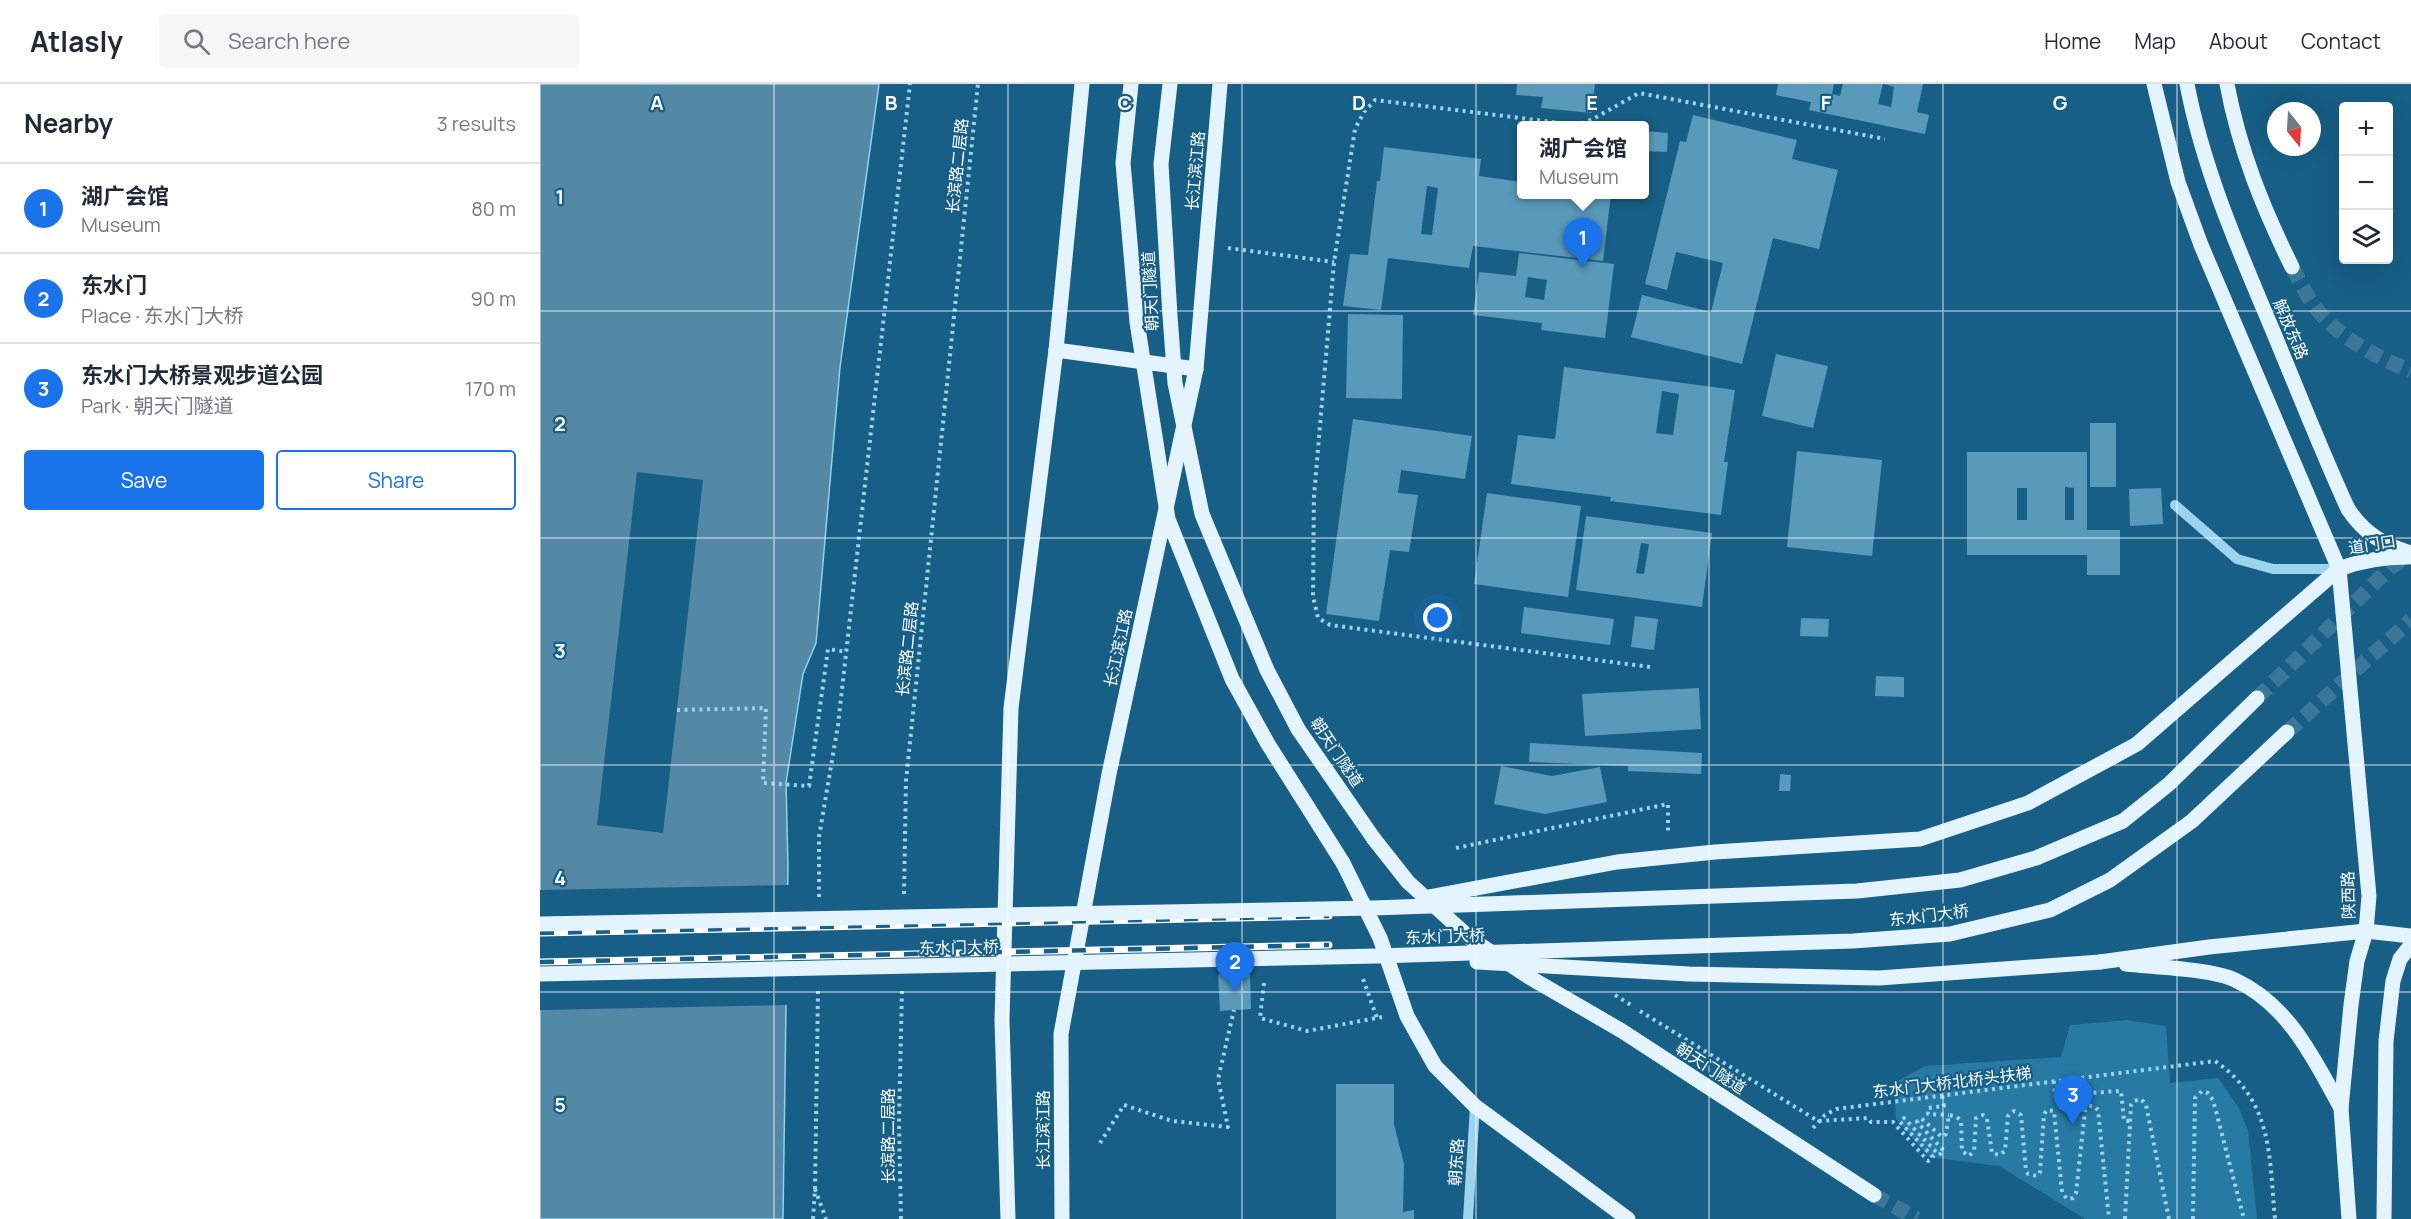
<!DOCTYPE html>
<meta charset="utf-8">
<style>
body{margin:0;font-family:Manrope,"Noto Sans SC",sans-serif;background:#f6f6f7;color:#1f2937}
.controls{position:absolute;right:18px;top:18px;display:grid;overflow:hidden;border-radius:6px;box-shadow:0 6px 24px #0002}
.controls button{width:54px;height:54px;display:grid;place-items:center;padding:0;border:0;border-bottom:2px solid #e0e1e3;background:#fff;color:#1f2937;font:30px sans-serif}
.compass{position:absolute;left:1727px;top:18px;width:54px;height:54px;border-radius:50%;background:#fff;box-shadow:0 6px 24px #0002;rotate:162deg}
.you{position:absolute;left:898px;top:534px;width:21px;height:21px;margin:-15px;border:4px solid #fff;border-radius:50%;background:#1a73e8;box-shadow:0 0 0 9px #1a73e833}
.badge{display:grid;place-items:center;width:39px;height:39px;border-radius:50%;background:#1a73e8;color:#fff;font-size:20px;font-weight:700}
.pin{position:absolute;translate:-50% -50px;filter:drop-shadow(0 2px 3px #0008)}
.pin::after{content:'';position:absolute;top:32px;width:21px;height:18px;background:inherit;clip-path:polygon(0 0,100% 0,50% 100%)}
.popup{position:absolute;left:977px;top:37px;width:132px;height:78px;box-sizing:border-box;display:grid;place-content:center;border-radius:6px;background:#fff;filter:drop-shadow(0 2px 4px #0005);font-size:20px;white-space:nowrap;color:#747a83}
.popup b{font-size:22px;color:#1f2937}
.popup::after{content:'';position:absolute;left:50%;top:100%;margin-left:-12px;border:12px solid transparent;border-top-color:#fff}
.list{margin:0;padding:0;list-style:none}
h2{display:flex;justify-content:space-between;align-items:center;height:78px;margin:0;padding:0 24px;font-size:26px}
h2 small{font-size:20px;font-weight:400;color:#747a83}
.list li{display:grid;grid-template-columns:39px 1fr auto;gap:18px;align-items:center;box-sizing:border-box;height:90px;padding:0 24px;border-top:2px solid #e0e1e3}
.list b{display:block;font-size:22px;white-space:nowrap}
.list p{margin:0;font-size:20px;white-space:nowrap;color:#747a83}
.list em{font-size:20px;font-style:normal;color:#747a83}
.actions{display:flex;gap:12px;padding:18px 24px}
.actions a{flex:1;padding:14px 0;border:2px solid #1a73e8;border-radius:6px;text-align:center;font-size:21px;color:#1a73e8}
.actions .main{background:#1a73e8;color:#fff}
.icon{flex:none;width:33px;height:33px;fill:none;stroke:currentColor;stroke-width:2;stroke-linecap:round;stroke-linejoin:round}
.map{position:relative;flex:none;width:1871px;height:1135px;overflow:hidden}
header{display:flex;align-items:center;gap:36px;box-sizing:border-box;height:84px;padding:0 30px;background:#fff;border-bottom:2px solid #e0e1e3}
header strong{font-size:28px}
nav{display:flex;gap:33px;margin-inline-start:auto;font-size:21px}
.search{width:420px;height:54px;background:#f6f6f7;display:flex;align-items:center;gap:15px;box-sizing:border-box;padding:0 21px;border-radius:6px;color:#747a83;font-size:22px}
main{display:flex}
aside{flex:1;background:#fff}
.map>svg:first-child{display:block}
.green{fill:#267aa4}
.water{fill:#5489a5;stroke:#8fd1f0;stroke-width:1.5}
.pier{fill:#175f86}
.building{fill:#599abb;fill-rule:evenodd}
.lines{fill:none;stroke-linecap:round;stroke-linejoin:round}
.major-tunnel{stroke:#3a7798;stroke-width:15;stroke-dasharray:15 8;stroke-linecap:butt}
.path{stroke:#9cd3ed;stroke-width:4;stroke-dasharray:3 4.5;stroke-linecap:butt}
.minor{stroke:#9cd3ed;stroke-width:10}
.major{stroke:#e3f4ff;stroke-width:15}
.rail-casing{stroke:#fff;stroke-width:7}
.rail{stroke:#175f86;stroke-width:4.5;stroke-dasharray:14;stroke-linecap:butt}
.major-bridge{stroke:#e3f4ff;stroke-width:15}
.grid{fill:none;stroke:#fff;stroke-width:1.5;stroke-opacity:0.55}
.labels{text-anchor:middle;stroke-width:4.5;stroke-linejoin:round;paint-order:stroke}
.street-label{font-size:16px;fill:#fff;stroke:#175f86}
.grid-label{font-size:20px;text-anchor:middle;font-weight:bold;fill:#fff;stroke:#175f86;stroke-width:4.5;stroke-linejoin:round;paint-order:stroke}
</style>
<header>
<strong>Atlasly</strong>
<div class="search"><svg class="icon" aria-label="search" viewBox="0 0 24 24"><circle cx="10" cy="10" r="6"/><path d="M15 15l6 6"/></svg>Search here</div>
<nav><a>Home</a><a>Map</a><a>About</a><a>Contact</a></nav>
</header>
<main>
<aside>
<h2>Nearby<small>3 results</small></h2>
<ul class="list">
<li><span class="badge">1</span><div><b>湖广会馆</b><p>Museum</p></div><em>80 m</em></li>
<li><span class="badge">2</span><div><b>东水门</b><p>Place · 东水门大桥</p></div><em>90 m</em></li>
<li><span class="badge">3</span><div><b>东水门大桥景观步道公园</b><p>Park · 朝天门隧道</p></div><em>170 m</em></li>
</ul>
<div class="actions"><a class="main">Save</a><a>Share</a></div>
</aside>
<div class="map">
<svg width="1871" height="1135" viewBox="0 0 1871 1135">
<rect width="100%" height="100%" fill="#175f86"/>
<path class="green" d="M1587,936L1626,942L1630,999L1678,994L1699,1024L1708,1046L1717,1135H1545L1459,1082L1389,1073L1356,1035L1354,999L1385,982L1521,973L1530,941Z"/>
<path class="water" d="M0,0H339L300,283L276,559L263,590L246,699L248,782L243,1135H0Z"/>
<g class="pier">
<path d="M97,388L163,396L123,749L57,741Z"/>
<path d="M250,801L248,921L0,926V806Z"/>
</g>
<g class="building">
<path d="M977,0H1055L1052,29L1001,24L1003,13L976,11Z"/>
<path d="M1238,0H1294L1292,10L1300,12L1303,0H1343L1338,20L1351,23L1354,3L1345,0H1383L1377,28L1389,31L1385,50L1269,26L1271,18L1236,11Z"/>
<path d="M1153,31L1257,56L1252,75L1298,86L1279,165L1233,154L1202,280L1091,253L1102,211L1171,228L1183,179L1136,168L1127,206L1105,200L1140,57L1146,58Z"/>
<path d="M1105,47L1128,49L1127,68L1104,67Z"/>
<path d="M844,63L941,75L939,92L982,98V110H1071L1063,177L933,162L929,184L848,174L841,226L803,222L810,170L828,171L837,97H840ZM887,102L898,104L892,151L881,150Z"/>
<path d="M979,169L1074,180L1065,254L1001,246L1002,239L933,231L939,188L976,192ZM988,193L1007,196L1004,216L985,213Z"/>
<path d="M808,230L863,231L862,315L806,314Z"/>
<path d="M1236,270L1288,282L1273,344L1222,332Z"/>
<path d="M1024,283L1195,306L1184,378H1188L1181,431L1070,417L1071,413L971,400L978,351L1015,355ZM1122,307L1139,310L1133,351L1116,349Z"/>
<path d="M813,335L932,352L925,395L861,386L858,409L878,411L869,468L850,466L839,537L786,530Z"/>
<rect x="1550" y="339" width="26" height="64"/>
<path d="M1257,367L1342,376L1332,472L1247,463Z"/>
<path d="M1427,368H1547V446H1580V491H1547V471H1427ZM1525,403L1534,404V436H1525ZM1477,404H1487V436H1477Z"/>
<path d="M1621,404L1623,440L1590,442L1589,405Z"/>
<path d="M947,409L1041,422L1028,513L934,500Z"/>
<path d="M1046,432L1172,449L1162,523L1036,506ZM1101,459L1109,460L1104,490L1096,489Z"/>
<path d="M984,523L1074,535L1070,561L981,549Z"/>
<path d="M1095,532L1118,535L1114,566L1091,563Z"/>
<path d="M1261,534L1289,535L1288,553L1260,552Z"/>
<path d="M1336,592L1364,593V613L1335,612Z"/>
<path d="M1159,604L1161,645L1045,652L1042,610Z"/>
<path d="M990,659L1162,669L1161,690L1088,687V682L989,678Z"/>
<path d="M961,682L1012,692L1060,683L1067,718L1005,730L954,720Z"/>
<path d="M1240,690L1251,691L1250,707H1239Z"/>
<path d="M678,890L710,891L711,925L680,927Z"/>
<path d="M796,1000H854V1040L864,1080L863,1128L874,1126V1135H796Z"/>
</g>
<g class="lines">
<g class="major-tunnel">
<path d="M1752,183C1759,196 1766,211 1775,223C1799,254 1836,273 1871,287"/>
<path d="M1717,614L1850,484L1871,469"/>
<path d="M1747,648L1871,536"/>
<path d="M1334,1111L1377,1135"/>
</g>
<g class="path">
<path d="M688,164L794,178"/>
<path d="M1110,583L790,541L778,534L773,512L774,412L794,178L815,45L824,28L835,16L1037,41L1053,35L1099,9L1345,55"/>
<path d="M137,626L226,624L223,699L269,702L288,565L307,568"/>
<path d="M916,764L1128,720V748"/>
<path d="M364,810L366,697L438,0"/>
<path d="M279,813V753L298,641L370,0"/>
<path d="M823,895L837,934"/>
<path d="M724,899L720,934L767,947L842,933"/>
<path d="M1075,911L1094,923"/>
<path d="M1100,927L1278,1037L1328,1034L1331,1038H1353L1388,1077L1393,1073L1360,1038L1364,1034L1399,1071L1404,1067L1377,1038L1381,1034L1402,1053L1406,1050L1409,1031L1417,1033L1421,1037L1422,1067L1429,1072L1434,1067L1436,1034L1443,1031L1447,1035L1452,1069L1459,1071L1465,1067L1468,1032L1474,1027L1481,1031L1486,1087L1488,1090L1497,1092L1500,1088L1504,1030L1507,1026L1514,1027L1522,1108L1527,1115L1533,1114L1536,1109L1545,1027L1549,1022H1554L1558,1026L1569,1135"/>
<path d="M1514,997L1515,1011L1581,1007L1584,1037H1591"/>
<path d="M1402,1012L1404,1022L1388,1024V1030L1409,1031"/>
<path d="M1273,1044L1285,1031L1296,1025L1675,977C1733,1017 1729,1071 1735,1135"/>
<path d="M560,1059L584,1021L632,1037L688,1043L678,995L694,926"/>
<path d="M275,1105L278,907"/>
<path d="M273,1135L275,1105L286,1135"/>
<path d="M361,1135L359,1038L362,905"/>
<path d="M1585,1135L1591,1021L1594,1017L1601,1015L1606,1021L1629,1135"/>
<path d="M1653,1135L1655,1014L1662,1007L1668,1009L1673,1016L1704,1135"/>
</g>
<g class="minor">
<path d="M1635,421L1697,475L1733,485H1799"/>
<path d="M928,1135L935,1022"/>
</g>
<g class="major">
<path d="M1614,0L1638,98L1661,161L1799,485L1829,812L1826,847L1817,877L1811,921L1801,1024L1809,1135"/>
<path d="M1647,0C1663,84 1697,162 1730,240C1756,302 1780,364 1808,425C1824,449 1843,461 1871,469"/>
<path d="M1687,0C1699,65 1723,124 1752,183"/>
<path d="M516,266L656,285"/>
<path d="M1696,574L1799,485C1822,476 1844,473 1868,473"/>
<path d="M834,755L868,798L931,855L989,893L1082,947L1334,1111"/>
<path d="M803,779L840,854L867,932L895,982L935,1022L1088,1135"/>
<path d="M1560,878L1669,863L1826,847L1871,852"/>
<path d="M1586,880C1614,883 1672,885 1695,896C1749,921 1774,975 1801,1024"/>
<path d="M468,1135L462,936L471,624L516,266L542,0"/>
<path d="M522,1135L521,950L569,690L656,285L680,0"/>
<path d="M1844,1135L1846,957L1853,897L1860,875L1871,861"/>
</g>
<g class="rail-casing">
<g id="rail">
<path d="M0,849L789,832"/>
<path d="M0,878L789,861"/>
</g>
</g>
<use href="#rail" class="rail"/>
<g class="major-bridge">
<path d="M591,0L583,79L597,238L628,435L692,595L728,660L803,779"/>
<path d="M630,0L621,80L630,232L635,299L662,430L727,586L758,645L834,755"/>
<path d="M883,814L1077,778L1175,768L1380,755L1488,719L1597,660L1696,574"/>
<path d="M0,840L833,824L1317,807L1420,796L1496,774L1583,737L1629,700L1717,614"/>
<path d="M937,878L1149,890L1339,894L1560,878"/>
<path d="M0,890L838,872L1313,857L1410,850L1510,826L1570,796L1652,737L1747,648"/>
</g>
</g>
<path class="grid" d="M234,0V1135M468,0V1135M702,0V1135M936,0V1135M1169,0V1135M1403,0V1135M1637,0V1135M0,227H1871M0,454H1871M0,681H1871M0,908H1871"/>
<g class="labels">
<g class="street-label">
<text transform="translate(417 82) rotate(-84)" y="6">长滨路二层路</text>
<text transform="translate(655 87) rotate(-85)" y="6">长江滨江路</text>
<text transform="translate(610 207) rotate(-93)" y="6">朝天门隧道</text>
<text transform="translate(1751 245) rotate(67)" y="6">解放东路</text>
<text transform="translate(1832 460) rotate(-9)" y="6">道门口</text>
<text transform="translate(578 564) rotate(-78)" y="6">长江滨江路</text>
<text transform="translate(367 565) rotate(-84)" y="6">长滨路二层路</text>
<text transform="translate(797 668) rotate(56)" y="6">朝天门隧道</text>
<text transform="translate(1808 811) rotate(-91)" y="6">陕西路</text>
<text transform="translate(1389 831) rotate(-7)" y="6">东水门大桥</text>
<text transform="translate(905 852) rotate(-2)" y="6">东水门大桥</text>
<text transform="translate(419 863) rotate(-1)" y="6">东水门大桥</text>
<text transform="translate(1171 984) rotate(33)" y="6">朝天门隧道</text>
<text transform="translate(1412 998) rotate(-7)" y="6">东水门大桥北桥头扶梯</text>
<text transform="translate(503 1046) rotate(-90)" y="6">长江滨江路</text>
<text transform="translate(348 1052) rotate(-90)" y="6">长滨路二层路</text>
<text transform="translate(916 1078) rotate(-86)" y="6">朝东路</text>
</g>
</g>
<g class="grid-label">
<text x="117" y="26">A</text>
<text x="351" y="26">B</text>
<text x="585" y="26">C</text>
<text x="819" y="26">D</text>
<text x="1052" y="26">E</text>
<text x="1286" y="26">F</text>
<text x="1520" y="26">G</text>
<text x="20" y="120">1</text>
<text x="20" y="347">2</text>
<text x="20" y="574">3</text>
<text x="20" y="801">4</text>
<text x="20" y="1028">5</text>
</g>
</svg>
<div class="controls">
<button>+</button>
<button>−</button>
<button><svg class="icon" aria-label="layers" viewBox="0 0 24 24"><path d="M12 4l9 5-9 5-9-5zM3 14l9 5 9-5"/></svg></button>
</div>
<svg class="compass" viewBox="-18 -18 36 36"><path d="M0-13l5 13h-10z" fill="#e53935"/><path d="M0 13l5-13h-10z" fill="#747a83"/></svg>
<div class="you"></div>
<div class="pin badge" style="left:1043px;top:184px">1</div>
<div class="popup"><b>湖广会馆</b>Museum</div>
<div class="pin badge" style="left:695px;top:908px">2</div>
<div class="pin badge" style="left:1533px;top:1041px">3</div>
</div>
</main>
